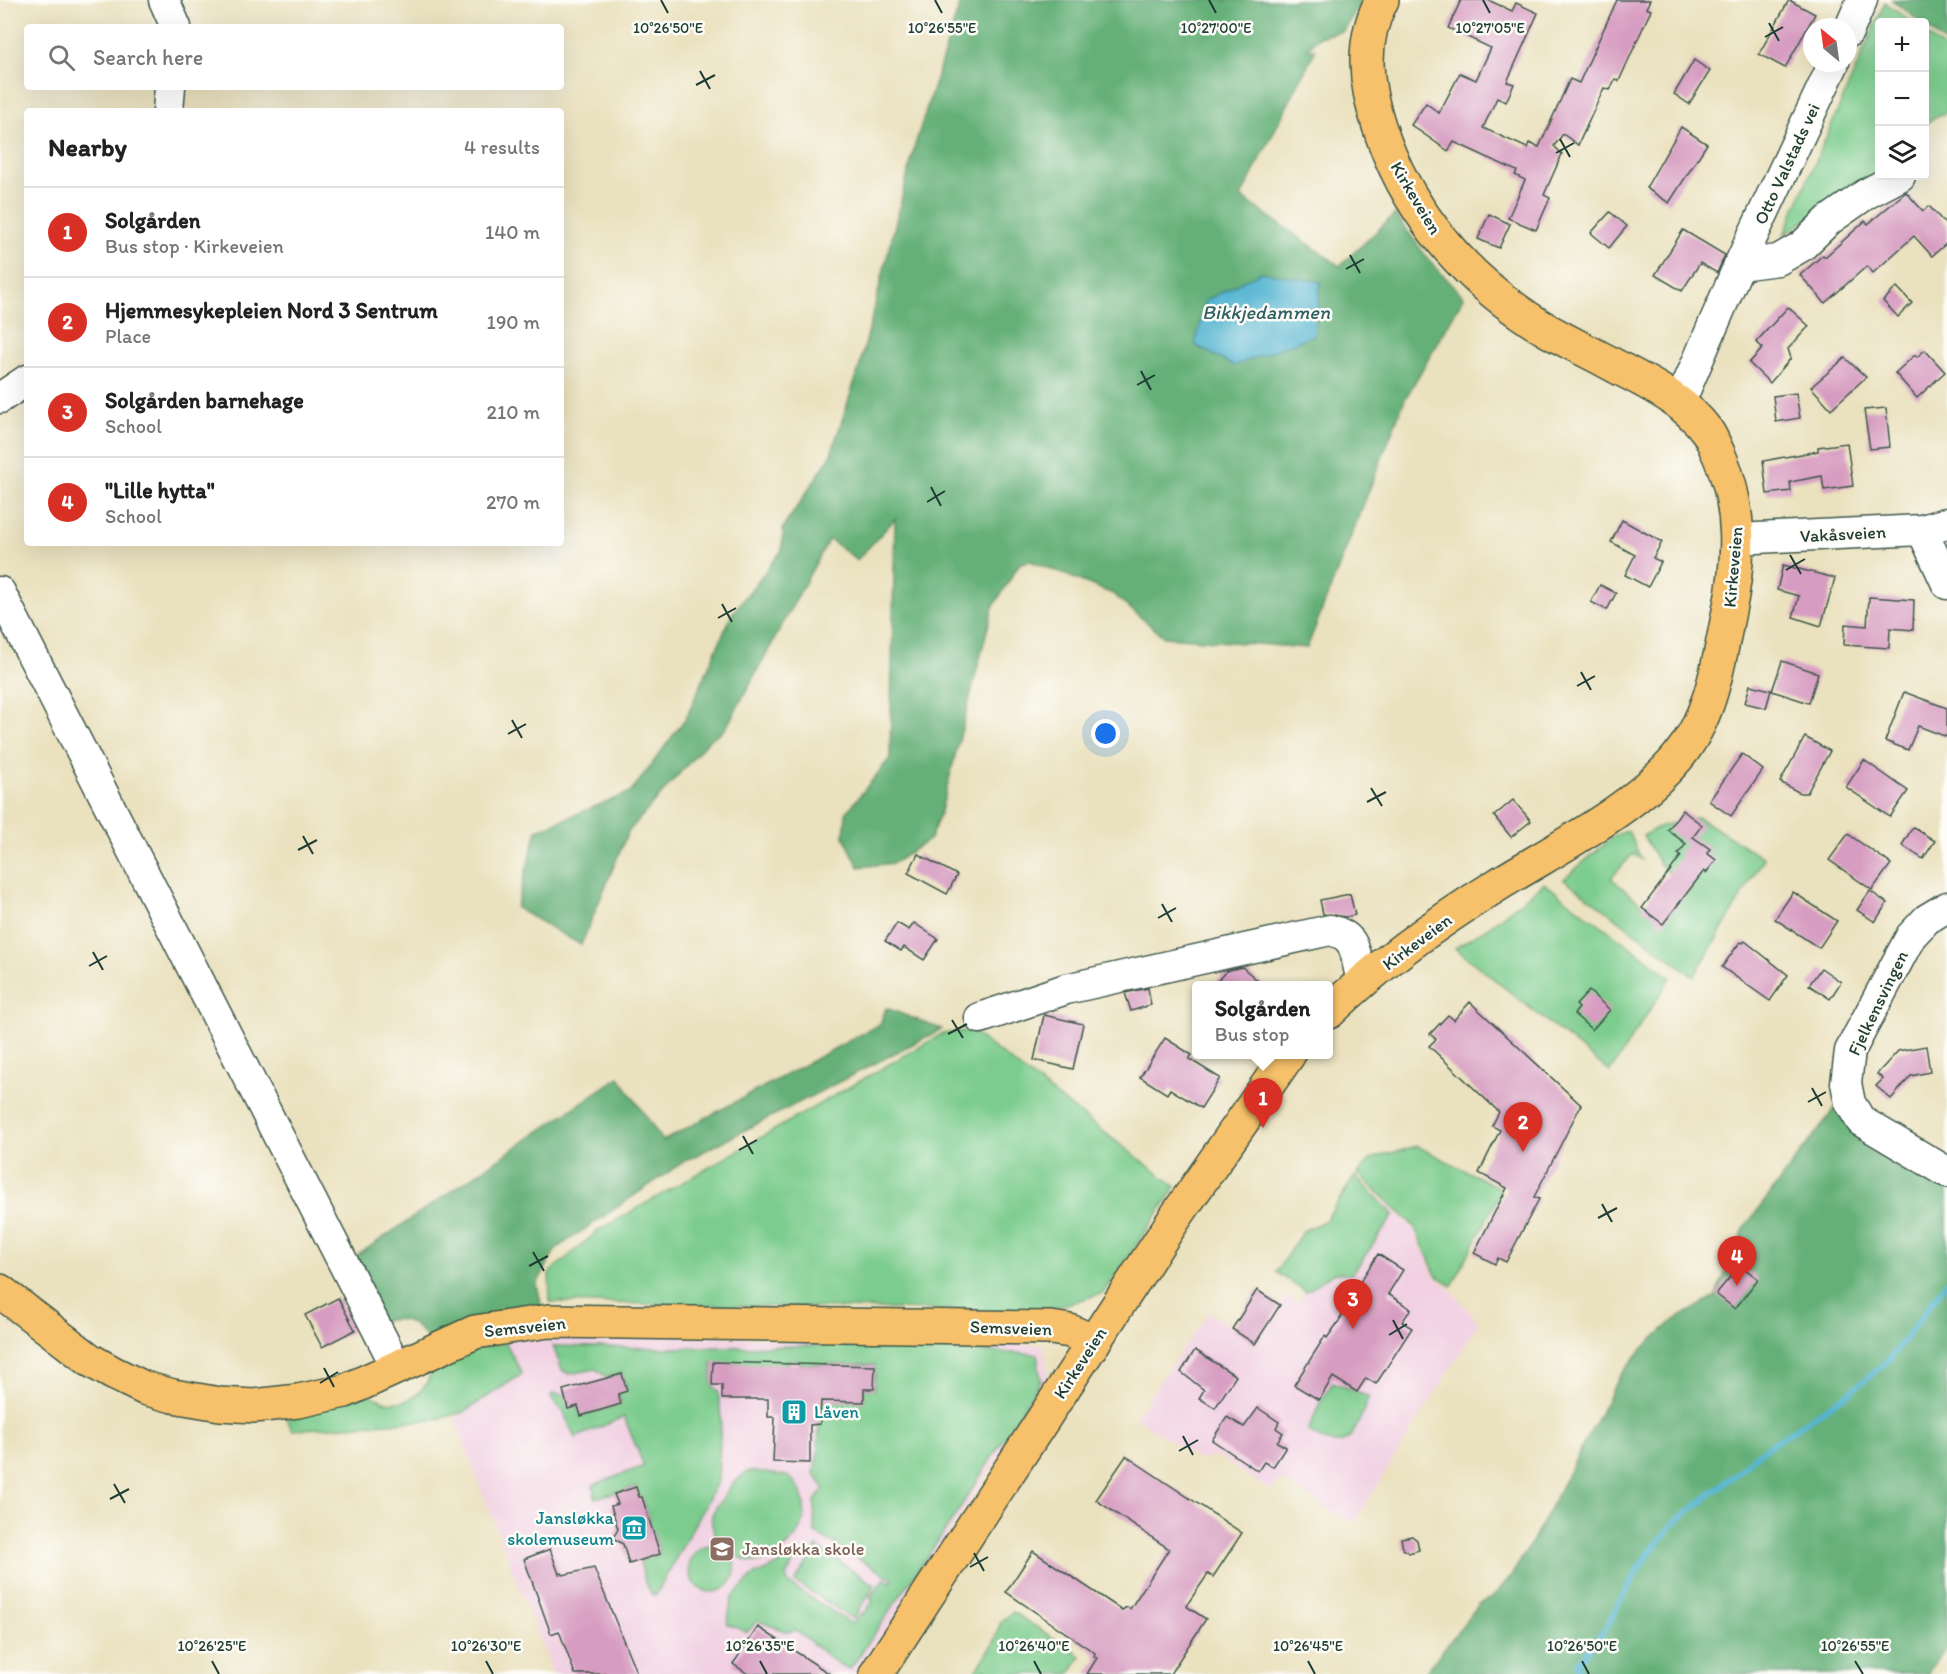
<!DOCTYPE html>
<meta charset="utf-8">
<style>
body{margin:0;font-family:Itim,sans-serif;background:#f6f6f6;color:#222}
.controls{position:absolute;right:18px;top:18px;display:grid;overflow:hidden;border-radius:6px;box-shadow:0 6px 24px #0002}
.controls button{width:54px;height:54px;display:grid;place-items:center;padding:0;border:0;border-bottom:2px solid #e0e0e0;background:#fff;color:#222;font:30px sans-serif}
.compass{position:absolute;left:1803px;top:18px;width:54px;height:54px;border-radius:50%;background:#fff;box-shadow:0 6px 24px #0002;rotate:331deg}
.you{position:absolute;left:1106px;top:734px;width:21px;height:21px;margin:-15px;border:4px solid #fff;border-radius:50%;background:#1a73e8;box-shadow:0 0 0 9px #1a73e833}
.badge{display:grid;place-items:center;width:39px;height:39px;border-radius:50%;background:#d93025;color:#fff;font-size:20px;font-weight:700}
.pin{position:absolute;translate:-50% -50px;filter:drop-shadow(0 2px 3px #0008)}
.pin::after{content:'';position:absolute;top:32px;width:21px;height:18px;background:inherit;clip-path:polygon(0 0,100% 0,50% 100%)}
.popup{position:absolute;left:1192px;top:981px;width:141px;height:78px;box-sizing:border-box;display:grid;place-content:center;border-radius:6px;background:#fff;filter:drop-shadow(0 2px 4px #0005);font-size:20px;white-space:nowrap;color:#767676}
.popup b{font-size:22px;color:#222}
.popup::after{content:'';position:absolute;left:50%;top:100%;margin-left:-12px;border:12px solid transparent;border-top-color:#fff}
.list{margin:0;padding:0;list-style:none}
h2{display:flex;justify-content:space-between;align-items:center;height:78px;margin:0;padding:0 24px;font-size:26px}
h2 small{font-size:20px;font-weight:400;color:#767676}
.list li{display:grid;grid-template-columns:39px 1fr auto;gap:18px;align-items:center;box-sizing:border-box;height:90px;padding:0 24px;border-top:2px solid #e0e0e0}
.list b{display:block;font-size:22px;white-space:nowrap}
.list p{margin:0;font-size:20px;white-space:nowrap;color:#767676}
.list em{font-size:20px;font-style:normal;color:#767676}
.icon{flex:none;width:33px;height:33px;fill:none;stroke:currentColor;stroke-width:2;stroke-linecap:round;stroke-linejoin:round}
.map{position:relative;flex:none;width:1947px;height:1674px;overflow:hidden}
.search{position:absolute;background:#fff;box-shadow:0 6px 24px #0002;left:24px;top:24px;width:540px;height:66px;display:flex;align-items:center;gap:15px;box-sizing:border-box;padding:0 21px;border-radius:6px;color:#767676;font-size:22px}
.panel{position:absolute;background:#fff;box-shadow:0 6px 24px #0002;left:24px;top:108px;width:540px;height:438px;border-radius:6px}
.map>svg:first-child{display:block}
.built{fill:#f1d0e2}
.green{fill:#7ccc8d;stroke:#4e8460;stroke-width:1.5}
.forest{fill:#65b078;stroke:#427656;stroke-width:1.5}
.water{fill:#54b5d2;stroke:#3a7983;stroke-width:1.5}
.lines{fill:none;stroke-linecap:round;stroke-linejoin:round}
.stream{stroke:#54b5d2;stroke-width:6}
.building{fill:#d79cc1}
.minor-casing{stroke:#3d5649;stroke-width:33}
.major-casing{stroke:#3d5649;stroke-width:36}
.minor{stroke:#fff;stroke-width:30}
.major{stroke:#f6c16b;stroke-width:33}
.ticks{fill:none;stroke:#1f3d34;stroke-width:2}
.labels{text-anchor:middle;stroke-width:5;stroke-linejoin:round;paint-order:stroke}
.street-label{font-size:18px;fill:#1f3d34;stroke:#fdfcf7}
.culture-label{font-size:18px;fill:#0d838f;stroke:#fdfcf7;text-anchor:start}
.education-label{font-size:18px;fill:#785e54;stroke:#fdfcf7;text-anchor:start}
.water-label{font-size:20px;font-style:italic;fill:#2f6163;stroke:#fdfcf7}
.ticks-label{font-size:15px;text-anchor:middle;fill:#1f3d34;stroke:#fdfcf7;stroke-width:5;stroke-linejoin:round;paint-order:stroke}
</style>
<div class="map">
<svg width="1947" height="1674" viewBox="0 0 1947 1674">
<rect width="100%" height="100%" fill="#fdfcf7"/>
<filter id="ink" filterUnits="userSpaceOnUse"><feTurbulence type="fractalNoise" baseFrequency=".0167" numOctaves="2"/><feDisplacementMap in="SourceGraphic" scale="12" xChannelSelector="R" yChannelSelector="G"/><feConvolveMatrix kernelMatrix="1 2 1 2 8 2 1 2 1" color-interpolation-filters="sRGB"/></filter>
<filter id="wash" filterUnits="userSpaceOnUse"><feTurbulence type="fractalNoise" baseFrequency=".008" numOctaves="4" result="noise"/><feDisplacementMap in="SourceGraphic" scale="24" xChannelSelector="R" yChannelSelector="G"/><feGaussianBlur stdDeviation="1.35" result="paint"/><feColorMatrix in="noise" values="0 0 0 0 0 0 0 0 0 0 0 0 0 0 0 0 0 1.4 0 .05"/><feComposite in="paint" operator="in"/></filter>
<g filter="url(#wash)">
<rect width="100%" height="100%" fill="#eae1be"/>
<g class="built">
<path d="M1355,1176L1413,1228L1435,1277L1447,1285L1479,1323L1355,1521L1349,1522L1281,1480L1270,1490L1216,1456L1199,1460L1135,1417L1209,1312L1255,1345L1287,1295L1299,1303L1306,1291L1276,1272L1303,1231L1326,1220Z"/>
<path d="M532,1332L1043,1345L1049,1381L857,1674H553L456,1424L470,1353Z"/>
</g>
<g class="green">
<path d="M1885,2L1911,22H1880L1879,175L1784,234Z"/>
<path d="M1925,33L1947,51V112L1925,123Z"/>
<path d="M1697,817L1764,858L1694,977L1564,879L1615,835L1628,831L1641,859L1633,854L1611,878L1648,910L1684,883L1662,867L1643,836L1658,827Z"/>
<path d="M1544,883L1671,977L1610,1072L1455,948L1490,926Z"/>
<path d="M970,1030L1176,1187L1103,1293L1041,1312L550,1302L549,1273L599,1230L942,1034Z"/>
<path d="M1417,1146L1498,1187L1500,1194L1452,1286L1436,1275L1414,1226L1358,1174L1370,1159Z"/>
<path d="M1355,1176L1394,1215L1352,1274L1333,1273L1306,1292L1276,1272L1303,1231L1326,1220Z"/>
<path d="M506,1343L522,1374L464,1412L450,1416L432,1420L292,1430L284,1412C311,1407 338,1399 366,1395C373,1394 380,1400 387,1402C417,1406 433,1382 433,1356Z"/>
<path d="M859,1345L1037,1354L1041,1380L951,1522L850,1669L838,1664L796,1630L788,1632L758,1621L747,1632L727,1624L732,1597L753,1576L796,1557L786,1577L789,1584L852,1624L861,1613L864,1614L873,1600L870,1597L884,1579L891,1582L893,1579L814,1532L815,1501L824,1488L814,1473L818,1451L820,1401H864V1389H875V1365L799,1364V1361L788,1360V1364L712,1363V1385L718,1391L721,1417L718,1481L656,1595L651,1594L645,1582L640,1561L660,1554L642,1497L639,1498L636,1487L595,1498L593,1485L644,1466L624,1417L575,1438L563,1411L551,1398L552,1394C568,1394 576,1401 581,1416L621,1404L618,1393L627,1390L622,1373L607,1378L596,1369L569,1374L562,1370L553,1346L660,1348Z"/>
<path d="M1333,1382L1369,1397C1355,1430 1349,1462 1308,1431L1320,1402Z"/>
<path d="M750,1471L788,1476C802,1487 807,1504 803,1521C801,1532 795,1539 786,1547C780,1553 772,1559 763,1561C740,1567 707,1538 712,1515C714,1509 719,1505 722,1499C731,1485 735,1479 750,1471Z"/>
<circle cx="712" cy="1569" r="23"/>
<path d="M817,1547L875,1585L853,1619L795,1582Z"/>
<path d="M1013,1612L1081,1656L1070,1674H992L985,1669L981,1674H974L993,1645L1001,1622Z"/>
</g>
<g class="forest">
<path d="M961,0H1363L1343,31L1318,37L1308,49H1316L1241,197L1340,266L1395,214L1428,259L1464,297L1405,399L1307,648L1164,637L1113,594L1031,561L1020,563L993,607L941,811L930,839L894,863L859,867L844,837L846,813L890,758L895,519L857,560L829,539L726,728L708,741L628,832L581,945L516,908L537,830L631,792L686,718L732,614L782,550L783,528L830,457L860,365L915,145Z"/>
<path d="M1892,0H1947V45L1925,26L1924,22H1920Z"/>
<path d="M886,1008L942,1029L685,1161L556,1249L537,1284L543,1314L430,1340C411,1322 408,1316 381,1321L349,1261L619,1077L663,1141L880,1024Z"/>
<path d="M1834,1109L1947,1179V1648L1927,1674H1424L1479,1604L1492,1598L1511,1576L1532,1542L1618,1379L1643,1348L1673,1321L1715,1297L1745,1227Z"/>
</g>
<path class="water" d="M1261,272L1321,282L1314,335L1234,366L1195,345L1206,300Z"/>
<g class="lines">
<path class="stream" d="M1580,1674L1577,1663L1604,1631L1642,1562L1675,1522L1745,1467L1752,1458L1850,1392L1889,1360L1947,1282"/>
</g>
<g id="blocks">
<g class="building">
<path d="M1461,0H1488L1512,11L1516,3L1538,13L1507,82L1514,84L1506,102L1497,98L1483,128L1527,148L1529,143L1539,147L1570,79L1579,83L1617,0H1650L1646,8L1651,10L1619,81L1615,79L1610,90L1604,88L1578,145L1563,134L1554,146L1562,154L1544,195L1550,198L1536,230L1508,218L1525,180L1515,175L1517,171L1454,142L1448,151L1411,125L1426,103L1439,113L1460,73L1476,80L1491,48L1448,28Z"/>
<path d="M1789,0L1815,14L1785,68L1759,54Z"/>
<path d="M1694,60L1710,71L1689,104L1674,94Z"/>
<path d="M1681,127L1707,144L1669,203L1646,188Z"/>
<path d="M1906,192L1923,211L1929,206L1947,226V243L1932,256L1914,236L1873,273L1867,266L1825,303L1800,275L1823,255L1825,257L1865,221L1868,224Z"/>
<path d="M1610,212L1627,226L1609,248L1591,233Z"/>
<path d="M1489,214L1510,224L1499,248L1478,239Z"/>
<path d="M1683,230L1725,255L1717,273L1700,263L1682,291L1655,275Z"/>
<path d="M1897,287L1912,303L1898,317L1883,301Z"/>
<path d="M1788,307L1809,326L1788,349L1791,358L1770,383L1749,363L1763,348L1756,342Z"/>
<path d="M1925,350L1945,372L1917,398L1895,373L1915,355L1917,357Z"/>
<path d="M1845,358L1866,377L1831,409L1811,387Z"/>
<path d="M1796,393L1800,418L1776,422L1773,396Z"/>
<path d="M1886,408L1890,447L1870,449L1864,410Z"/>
<path d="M1847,443L1853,486L1824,490L1822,476L1790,482L1791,491L1767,494L1763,461L1818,451V447Z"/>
<path d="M1622,520L1662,542L1653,558L1661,562L1648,587L1625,575L1635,555L1611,542Z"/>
<path d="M1783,565L1835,578L1821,626L1793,617L1799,596L1777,590Z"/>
<path d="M1600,585L1616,593L1607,610L1591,602Z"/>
<path d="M1869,597L1914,600L1913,630L1890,628L1889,648L1844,645L1845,624L1867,626Z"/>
<path d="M1782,661L1818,673L1809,703L1772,691Z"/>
<path d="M1750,685L1771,690L1766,708L1745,703Z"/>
<path d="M1904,692L1947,708V737L1918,726L1908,750L1885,741Z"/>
<path d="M1805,737L1830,751L1807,793H1800L1780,782Z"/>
<path d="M1742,754L1763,770L1731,816L1709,801Z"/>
<path d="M1864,760L1908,791L1890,817L1846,787Z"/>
<path d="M1513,800L1531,821L1511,837L1494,816Z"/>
<path d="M1682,810L1702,825L1693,837L1710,849L1707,853L1716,860L1706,873L1704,871L1663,924L1642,908L1681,856L1678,854L1686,844L1668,830Z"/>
<path d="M1913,827L1935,841L1923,859L1902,845Z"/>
<path d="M1848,834L1891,864L1872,890L1829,860Z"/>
<path d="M918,854L957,875L947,894L908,873Z"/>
<path d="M1870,891L1887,903L1875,922L1857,910Z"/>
<path d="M1793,892L1837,921L1819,948L1775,919Z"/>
<path d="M1350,894L1355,915L1346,917L1323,914L1320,900Z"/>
<path d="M897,923L909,930L914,923L938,939L924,960L904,947L901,951L885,941Z"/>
<path d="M1745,941L1788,975L1770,1001L1722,967L1740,942L1743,943Z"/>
<path d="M1242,967L1264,986H1213L1226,971Z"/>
<path d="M1821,968L1841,982L1830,999L1809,985Z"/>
<path d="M1148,988L1151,1005L1131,1011L1125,993Z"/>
<path d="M1589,991L1610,1010L1592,1030L1574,1014L1579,1008L1576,1005Z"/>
<path d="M1470,1002L1581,1105L1534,1197L1539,1199L1506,1262L1498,1258L1495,1264L1474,1253L1507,1188L1479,1173L1500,1130L1492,1126L1499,1112L1429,1046L1436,1039L1430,1034L1448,1015L1454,1020Z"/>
<path d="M1044,1015L1083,1024L1073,1069L1034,1060Z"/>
<path d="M1165,1038L1192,1055L1189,1059L1220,1078L1201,1108L1170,1089L1167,1094L1140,1077Z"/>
<path d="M1926,1046L1930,1072L1911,1076L1891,1099L1876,1086L1883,1079L1877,1074L1898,1051Z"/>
<path d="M1378,1254L1403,1270L1388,1294L1411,1309L1402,1322L1412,1328L1376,1384L1366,1378L1357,1392L1333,1377L1319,1400L1294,1385L1325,1336L1327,1338L1339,1321L1349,1304L1347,1302Z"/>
<path d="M1740,1265L1758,1279L1735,1309L1716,1294Z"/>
<path d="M1257,1290L1280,1305L1255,1344L1232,1329Z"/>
<path d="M338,1298L355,1330L322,1347L305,1315Z"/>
<path d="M1195,1350L1236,1376L1215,1408L1199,1398L1204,1390L1181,1372Z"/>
<path d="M713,1362L875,1366L874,1389H864V1402L821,1401L820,1424L810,1425V1463L773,1462L775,1417H768V1399H722V1385H712Z"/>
<path d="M622,1374L627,1391L618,1394L621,1404L581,1416L578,1406L568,1409L563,1390Z"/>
<path d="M1258,1408L1279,1422L1276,1428L1283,1433L1277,1442L1286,1447L1273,1467L1264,1462L1258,1471L1212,1440L1227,1417L1244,1427Z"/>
<path d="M1126,1456L1242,1533L1213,1577L1208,1574L1186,1606L1206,1619L1170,1674H1087L1097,1658L1094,1656L1095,1653L1006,1592L1033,1551L1122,1610L1127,1607L1130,1609L1169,1549L1096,1500Z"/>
<path d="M636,1487L639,1497H642L660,1554L629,1564L623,1544L613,1538L618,1529L611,1506L618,1504L614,1494Z"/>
<path d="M1412,1536L1417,1540L1419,1550L1409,1553L1403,1549L1401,1538Z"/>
<path d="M550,1549L559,1574L562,1573L563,1575L594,1568L637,1674H575L559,1631L551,1634L524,1559Z"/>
<path d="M758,1627L830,1674H748L733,1664Z"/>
</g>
</g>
</g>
<g filter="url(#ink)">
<use href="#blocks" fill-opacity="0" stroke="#3d5649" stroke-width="1.5"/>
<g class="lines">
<g class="minor-casing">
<g id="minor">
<path d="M164,0L176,27"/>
<path d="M1848,32L1862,0"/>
<path d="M168,111L170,87"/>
<path d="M1739,265L1778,260L1802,246L1829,220L1866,194L1900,176"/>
<path d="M0,398L27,380"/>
<path d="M1680,402L1739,265L1834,63"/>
<path d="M1922,530L1947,584"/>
<path d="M1737,539L1922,530L1947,523"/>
<path d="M0,592L396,1366"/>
<path d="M1947,907L1927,919L1911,936L1850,1051L1846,1083L1850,1103L1861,1121L1947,1172"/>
<path d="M980,1018L1066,989L1330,930C1361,937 1353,957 1363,982"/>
</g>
</g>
<g class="major-casing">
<g id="major">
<path d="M1329,1012C1380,963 1439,921 1499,884C1557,848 1634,810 1678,757C1711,717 1718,666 1728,616C1740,561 1742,507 1719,455C1715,447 1712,438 1707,431C1682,397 1642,381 1606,361C1580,347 1552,335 1528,318C1459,272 1404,205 1379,126C1365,84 1360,41 1382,0"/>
<path d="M0,1291L90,1360L113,1373L144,1388L173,1396L220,1404L254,1406L298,1401L345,1391L475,1332L549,1321L1051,1328L1070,1331L1094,1342"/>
<path d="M876,1674L1177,1215L1289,1054"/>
</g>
</g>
<use href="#minor" class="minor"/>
<use href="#major" class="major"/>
</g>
</g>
<path class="ticks" d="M661,0L668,13M935,0L942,13M1209,0L1216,13M1483,0L1490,13M1769,23L1779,41M1765,37L1783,27M700,71L710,89M696,85L715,75M1560,139L1570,157M1556,153L1574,143M1350,255L1360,273M1346,269L1364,259M1141,371L1151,390M1137,385L1155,375M931,487L941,506M927,502L945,491M1790,555L1801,574M1786,570L1805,559M722,604L732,622M718,618L736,608M1581,672L1591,690M1577,686L1595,676M512,720L522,738M508,734L526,724M1371,788L1382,806M1367,802L1386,792M303,836L313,854M298,850L317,840M1162,904L1172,922M1158,918L1176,908M93,952L103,970M89,966L107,956M952,1020L963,1038M948,1034L967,1024M1812,1088L1822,1106M1808,1102L1826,1092M743,1136L753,1154M739,1150L757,1140M1602,1204L1612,1222M1598,1218L1617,1208M533,1252L544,1271M529,1266L548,1256M1393,1320L1403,1339M1389,1335L1407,1324M324,1368L334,1387M320,1383L338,1372M1183,1436L1193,1455M1179,1451L1198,1440M114,1484L125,1503M110,1499L129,1489M974,1553L984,1571M970,1567L988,1557M212,1661L219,1674M486,1661L493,1674M760,1661L767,1674M1034,1661L1041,1674M1308,1661L1315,1674M1582,1661L1589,1674M1855,1661L1863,1674"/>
<defs>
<g id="building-square" transform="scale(1.35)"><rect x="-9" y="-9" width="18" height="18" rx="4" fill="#0f9aa8" stroke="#fdfcf7"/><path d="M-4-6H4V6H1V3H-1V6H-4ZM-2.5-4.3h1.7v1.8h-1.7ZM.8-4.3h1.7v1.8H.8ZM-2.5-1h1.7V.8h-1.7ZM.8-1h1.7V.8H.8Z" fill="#fff"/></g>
<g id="museum-square" transform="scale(1.35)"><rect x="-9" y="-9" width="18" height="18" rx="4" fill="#0f9aa8" stroke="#fdfcf7"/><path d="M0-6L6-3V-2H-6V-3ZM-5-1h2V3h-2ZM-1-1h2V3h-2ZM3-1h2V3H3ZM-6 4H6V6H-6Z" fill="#fff"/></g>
<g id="school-square" transform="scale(1.35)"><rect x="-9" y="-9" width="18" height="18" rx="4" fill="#8d6e63" stroke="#fdfcf7"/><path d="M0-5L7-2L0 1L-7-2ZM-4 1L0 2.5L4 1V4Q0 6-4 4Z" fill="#fff"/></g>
</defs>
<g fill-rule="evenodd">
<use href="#building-square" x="794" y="1412"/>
<use href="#museum-square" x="634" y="1528"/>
<use href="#school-square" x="722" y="1549"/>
</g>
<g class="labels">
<g class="street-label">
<text transform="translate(1787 164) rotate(-65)" y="6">Otto Valstads vei</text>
<text transform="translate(1416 198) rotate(59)" y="6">Kirkeveien</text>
<text transform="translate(1843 534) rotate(-3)" y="6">Vakåsveien</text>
<text transform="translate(1733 567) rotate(-85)" y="6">Kirkeveien</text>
<text transform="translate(1417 942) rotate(-37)" y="6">Kirkeveien</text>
<text transform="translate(1878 1003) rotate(-64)" y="6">Fjelkensvingen</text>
<text transform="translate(525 1327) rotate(-6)" y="6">Semsveien</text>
<text transform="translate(1011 1328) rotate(2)" y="6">Semsveien</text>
<text transform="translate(1080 1363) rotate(-57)" y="6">Kirkeveien</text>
</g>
<g class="culture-label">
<text x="814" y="1418">Låven</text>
<text x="614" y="1524" text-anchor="end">Jansløkka<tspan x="614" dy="21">skolemuseum</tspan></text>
</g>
<g class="education-label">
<text x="742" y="1555">Jansløkka skole</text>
</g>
<g class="water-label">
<text x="1266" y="319">Bikkjedammen</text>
</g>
</g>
<g class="ticks-label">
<text x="668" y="33">10°26'50"E</text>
<text x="942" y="33">10°26'55"E</text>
<text x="1216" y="33">10°27'00"E</text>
<text x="1490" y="33">10°27'05"E</text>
<text x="212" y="1651">10°26'25"E</text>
<text x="486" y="1651">10°26'30"E</text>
<text x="760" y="1651">10°26'35"E</text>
<text x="1034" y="1651">10°26'40"E</text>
<text x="1308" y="1651">10°26'45"E</text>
<text x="1582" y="1651">10°26'50"E</text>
<text x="1855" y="1651">10°26'55"E</text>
</g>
</svg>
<div class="controls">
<button>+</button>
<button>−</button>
<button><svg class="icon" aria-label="layers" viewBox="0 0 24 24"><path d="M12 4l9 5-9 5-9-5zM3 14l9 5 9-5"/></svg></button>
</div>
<svg class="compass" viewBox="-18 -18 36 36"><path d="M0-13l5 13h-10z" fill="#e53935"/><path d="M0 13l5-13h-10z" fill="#767676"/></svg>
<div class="you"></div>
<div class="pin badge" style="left:1263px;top:1128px">1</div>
<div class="popup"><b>Solgården</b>Bus stop</div>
<div class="pin badge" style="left:1523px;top:1152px">2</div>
<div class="pin badge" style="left:1353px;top:1329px">3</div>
<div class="pin badge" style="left:1737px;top:1286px">4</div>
<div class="search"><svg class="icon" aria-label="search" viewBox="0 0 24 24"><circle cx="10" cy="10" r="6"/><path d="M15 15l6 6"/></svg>Search here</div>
<section class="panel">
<h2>Nearby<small>4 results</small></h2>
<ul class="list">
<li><span class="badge">1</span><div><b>Solgården</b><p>Bus stop · Kirkeveien</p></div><em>140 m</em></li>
<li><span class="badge">2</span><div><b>Hjemmesykepleien Nord 3 Sentrum</b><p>Place</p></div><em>190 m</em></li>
<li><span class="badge">3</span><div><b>Solgården barnehage</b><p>School</p></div><em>210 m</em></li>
<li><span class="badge">4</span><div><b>&quot;Lille hytta&quot;</b><p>School</p></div><em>270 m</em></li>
</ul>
</section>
</div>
